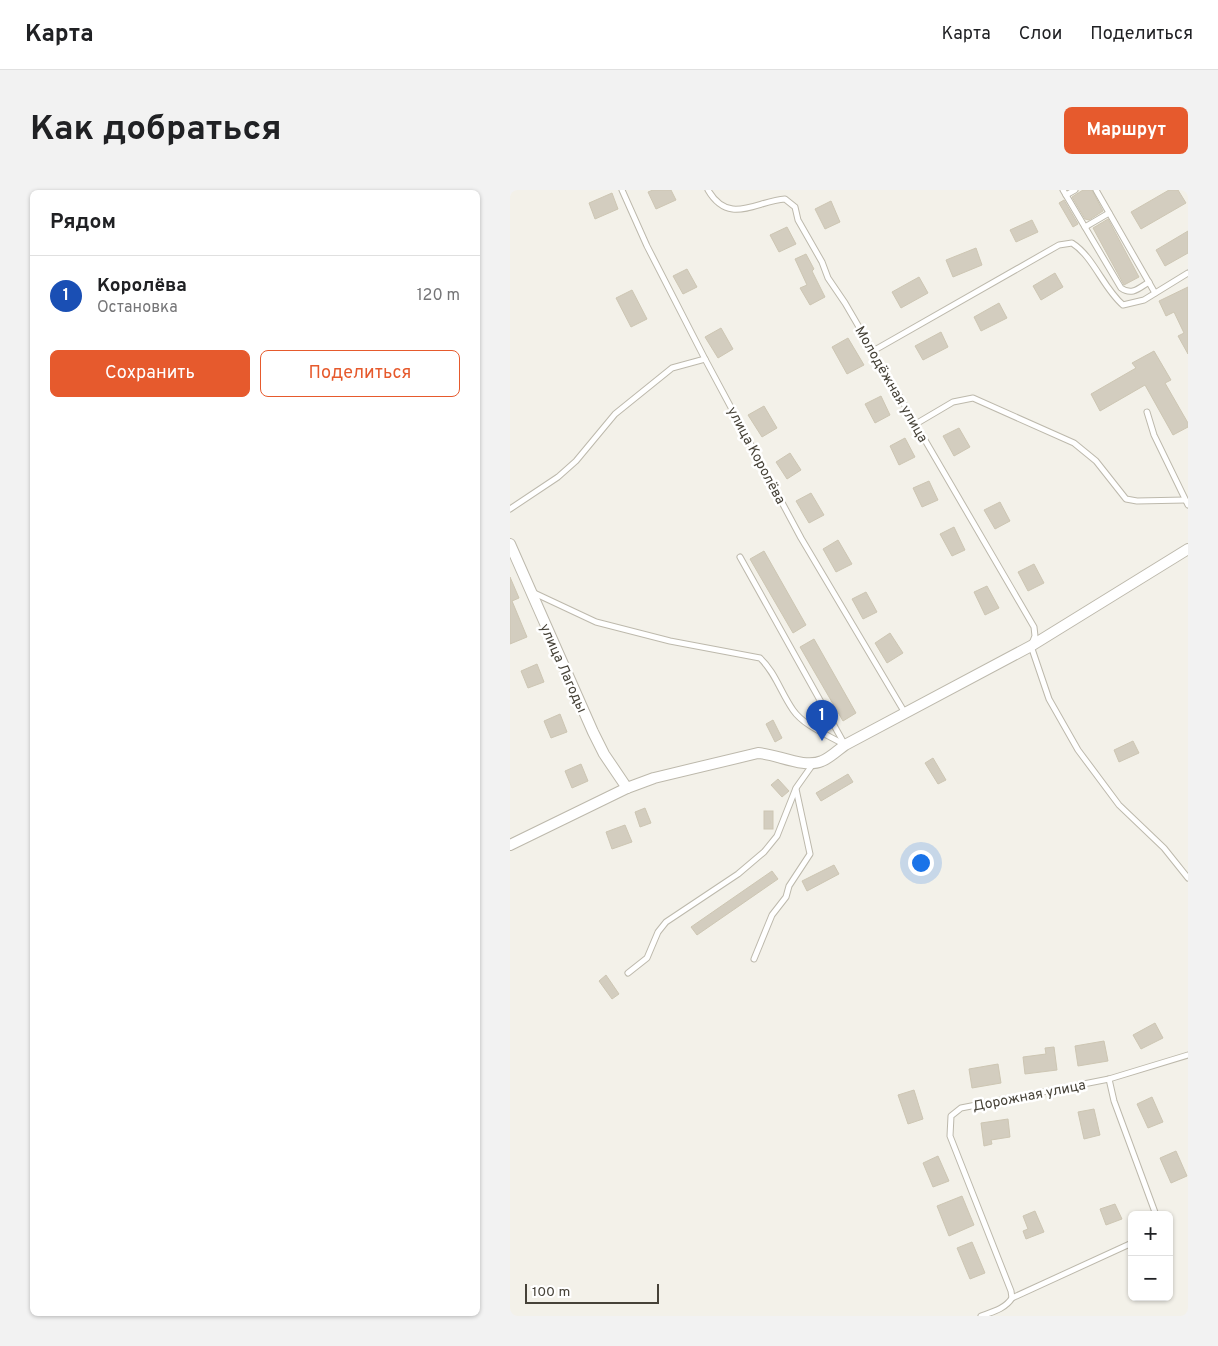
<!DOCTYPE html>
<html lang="ru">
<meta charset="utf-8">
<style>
body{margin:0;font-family:Overpass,sans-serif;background:#f2f2f2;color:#202124}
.controls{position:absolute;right:15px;bottom:15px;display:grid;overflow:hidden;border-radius:8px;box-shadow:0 1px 4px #0004}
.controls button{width:45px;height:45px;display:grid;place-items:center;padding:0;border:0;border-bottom:1px solid #e0e0e0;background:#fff;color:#202124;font:25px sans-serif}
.scale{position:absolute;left:15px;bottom:12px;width:134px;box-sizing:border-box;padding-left:5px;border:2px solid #464238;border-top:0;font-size:14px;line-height:18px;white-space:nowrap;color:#464238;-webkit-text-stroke:4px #fff;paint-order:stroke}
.you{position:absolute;left:410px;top:672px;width:18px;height:18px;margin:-12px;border:4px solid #fff;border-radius:50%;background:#1a73e8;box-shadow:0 0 0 8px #1a73e833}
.badge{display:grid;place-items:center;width:32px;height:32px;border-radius:50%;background:#e65a2d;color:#fff;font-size:16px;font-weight:700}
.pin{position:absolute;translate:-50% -41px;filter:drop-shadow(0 1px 2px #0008)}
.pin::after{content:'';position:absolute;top:26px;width:18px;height:15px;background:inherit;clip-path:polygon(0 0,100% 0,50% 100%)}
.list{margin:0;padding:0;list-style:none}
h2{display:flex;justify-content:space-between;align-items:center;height:65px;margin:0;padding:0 20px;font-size:21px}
h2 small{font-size:16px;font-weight:400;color:#757577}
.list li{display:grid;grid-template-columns:32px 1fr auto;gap:15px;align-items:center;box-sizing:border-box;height:80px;padding:0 20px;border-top:1px solid #e0e0e0}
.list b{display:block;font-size:19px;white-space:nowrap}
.list p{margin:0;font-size:16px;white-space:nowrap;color:#757577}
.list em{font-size:16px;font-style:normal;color:#757577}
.actions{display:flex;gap:10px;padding:15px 20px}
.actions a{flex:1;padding:11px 0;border:1px solid #e65a2d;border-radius:8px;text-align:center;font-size:18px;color:#e65a2d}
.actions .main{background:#e65a2d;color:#fff}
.map{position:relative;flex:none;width:678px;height:1126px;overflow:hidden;border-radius:8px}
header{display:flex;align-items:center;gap:30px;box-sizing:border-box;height:70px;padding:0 25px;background:#fff;border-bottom:1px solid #e0e0e0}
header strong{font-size:24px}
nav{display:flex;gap:28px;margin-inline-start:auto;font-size:18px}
.intro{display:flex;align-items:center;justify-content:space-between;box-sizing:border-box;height:120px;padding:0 30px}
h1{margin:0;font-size:35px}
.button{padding:12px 22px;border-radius:8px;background:#e65a2d;color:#fff;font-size:18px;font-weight:700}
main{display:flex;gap:30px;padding:0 30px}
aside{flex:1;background:#fff;border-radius:8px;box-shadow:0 1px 4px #0004}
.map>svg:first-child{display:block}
.building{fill:#d3cdbf;stroke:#cdc6b3}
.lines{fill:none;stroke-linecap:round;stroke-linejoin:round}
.lane-casing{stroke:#bdb9ac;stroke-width:7}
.street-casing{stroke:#bdb9ac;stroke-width:12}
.lane{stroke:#fff;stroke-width:5}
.street{stroke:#fff;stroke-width:10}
.labels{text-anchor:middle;stroke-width:5;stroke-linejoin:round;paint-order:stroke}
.street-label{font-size:14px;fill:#464238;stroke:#fff}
</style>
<header>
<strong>Карта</strong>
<nav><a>Карта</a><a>Слои</a><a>Поделиться</a></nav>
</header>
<div class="intro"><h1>Как добраться</h1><a class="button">Маршрут</a></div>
<main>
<aside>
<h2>Рядом<small></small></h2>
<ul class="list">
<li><span class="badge" style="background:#1a4fb4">1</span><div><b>Королёва</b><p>Остановка</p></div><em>120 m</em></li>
</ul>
<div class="actions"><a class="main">Сохранить</a><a>Поделиться</a></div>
</aside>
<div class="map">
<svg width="678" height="1126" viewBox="0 0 678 1126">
<rect width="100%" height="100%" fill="#f3f1e9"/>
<g class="building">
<path d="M143,0H161L166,10L146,19L138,2Z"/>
<path d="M573,0H582L593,21L579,30L575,29L562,7Z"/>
<path d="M659,0H668L676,13L631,39L621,22Z"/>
<path d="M102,3L108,19L85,29L79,13Z"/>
<path d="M554,10L568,34L563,37L549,13Z"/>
<path d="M321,11L330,32L315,39L305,19Z"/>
<path d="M598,29L629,87L614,95L583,38Z"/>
<path d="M522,30L528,42L506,52L500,40Z"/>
<path d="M277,37L286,54L269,62L260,45Z"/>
<path d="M678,41V63L655,76L646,60Z"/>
<path d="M466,58L472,75L443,87L436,70Z"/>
<path d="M296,64L304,79L302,81L315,107L300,115L290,98L297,95L285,69Z"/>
<path d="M177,79L187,97L173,104L163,86Z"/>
<path d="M545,83L553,97L531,110L523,96Z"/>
<path d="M409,87L418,103L391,118L382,102Z"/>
<path d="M678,97V164L668,146L674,143L664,122L656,126L649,111Z"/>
<path d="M122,100L137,129L121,137L106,108Z"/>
<path d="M489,113L497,128L471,141L464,127Z"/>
<path d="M211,138L223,159L208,168L195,147Z"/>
<path d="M431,142L438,157L413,170L405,156Z"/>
<path d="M338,148L354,175L337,184L322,157Z"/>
<path d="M644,161L661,190L655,193L678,233V237L663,245L635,195L590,221L581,204L626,178L622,173Z"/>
<path d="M371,206L380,225L365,233L355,214Z"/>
<path d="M254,216L267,238L252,247L238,225Z"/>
<path d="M449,238L460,257L444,266L433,246Z"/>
<path d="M395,248L405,267L389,275L380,256Z"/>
<path d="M280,263L291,280L277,289L266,272Z"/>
<path d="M419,291L428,310L412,317L403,298Z"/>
<path d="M301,303L314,325L299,333L286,311Z"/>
<path d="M490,312L500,331L485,339L474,320Z"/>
<path d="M444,337L455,360L442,366L430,344Z"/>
<path d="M328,350L342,374L326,382L313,359Z"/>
<path d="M254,361L296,435L283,443L240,369Z"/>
<path d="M524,374L534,393L518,401L508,382Z"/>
<path d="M0,387L9,408L2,411L17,447L0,454Z"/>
<path d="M477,396L489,418L475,425L464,402Z"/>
<path d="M356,402L367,422L353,429L342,409Z"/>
<path d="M380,443L393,463L377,473L365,453Z"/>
<path d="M304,449L346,523L333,531L290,457Z"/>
<path d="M27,474L34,492L18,498L11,481Z"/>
<path d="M50,524L57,542L41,548L34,531Z"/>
<path d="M263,530L272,548L265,552L256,534Z"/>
<path d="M623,551L629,563L609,572L604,560Z"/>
<path d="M423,568L436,590L428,594L415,573Z"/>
<path d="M71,574L78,591L62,598L55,581Z"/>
<path d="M338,584L343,592L311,611L306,603Z"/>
<path d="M268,589L279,601L272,607L261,595Z"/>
<path d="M135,618L141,633L130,637L125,622Z"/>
<rect x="254" y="621" width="9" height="18"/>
<path d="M115,635L122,652L102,659L96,642Z"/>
<path d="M324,675L329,684L297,701L292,691Z"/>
<path d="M262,681L268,689L187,745L181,737Z"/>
<path d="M96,785L109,804L102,809L89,791Z"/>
<path d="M645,833L653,848L631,859L623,845Z"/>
<path d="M594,851L598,871L568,876L565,856Z"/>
<path d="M544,857L547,880L515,884L513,867L536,864L535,858Z"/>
<path d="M488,874L491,893L462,898L459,879Z"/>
<path d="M404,900L413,929L398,934L388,905Z"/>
<path d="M642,907L653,932L638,938L627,914Z"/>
<path d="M584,919L590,945L574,949L568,922Z"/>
<path d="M498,929L500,947L481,950L482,954L474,956L471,933Z"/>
<path d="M666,961L677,986L661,993L650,968Z"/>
<path d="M428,966L439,991L423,997L413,973Z"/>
<path d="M452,1006L464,1035L439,1046L427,1016Z"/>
<path d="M605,1014L612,1029L596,1035L590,1019Z"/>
<path d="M525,1021L534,1042L516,1049L513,1041L518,1039L513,1026Z"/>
<path d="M462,1052L475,1083L460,1089L447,1058Z"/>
</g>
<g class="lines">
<g class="lane-casing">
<g id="lane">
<path d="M112,0L137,56L195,169L291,348L395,523"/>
<path d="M198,0C219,36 246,11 275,9L285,17L288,30L312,72L318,88L335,113L524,437L525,446L521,456L539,509L568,560L609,615L654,658L678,688"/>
<path d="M553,0L611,98C622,106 629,98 639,92"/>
<path d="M586,0L645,103"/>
<path d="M556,5L565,0"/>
<path d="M575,37L599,23"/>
<path d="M363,161L549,55L562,53C584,67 593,98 613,115L634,110L678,83"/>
<path d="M637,222L644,245L678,315"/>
<path d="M404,235L443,212L463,208L564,253L586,271L616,309L627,311L675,310"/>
<path d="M0,319L48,287L66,271L105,224L162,178L195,169"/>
<path d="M230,367L335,555"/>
<path d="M22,402L86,432L160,451L250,468C265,482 271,503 283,520C294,536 318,545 335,555"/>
<path d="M244,769L262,725L276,707L279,696L300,664L286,599"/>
<path d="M118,783L137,768L148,742L156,732L228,684L254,662L267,646L286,598L303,574"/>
<path d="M599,889L604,911L646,1025"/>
<path d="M502,1108L622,1053"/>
<path d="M471,1126C482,1122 495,1119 502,1108L501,1101L440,946L441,926L451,918L599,889L678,865"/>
</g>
</g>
<g class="street-casing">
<g id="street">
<path d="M0,354L83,542L94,564L117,598"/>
<path d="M0,655L117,598L144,588L248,563C267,564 294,579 312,571C320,568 328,560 335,555L521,456L678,359"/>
</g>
</g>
<use href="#lane" class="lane"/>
<use href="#street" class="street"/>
</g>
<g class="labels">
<g class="street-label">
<text transform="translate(382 194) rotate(60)" y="5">Молодёжная улица</text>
<text transform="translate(247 265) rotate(62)" y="5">улица Королёва</text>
<text transform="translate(54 478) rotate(66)" y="5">улица Лагоды</text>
<text transform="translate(519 905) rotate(-11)" y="5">Дорожная улица</text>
</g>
</g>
</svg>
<div class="controls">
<button>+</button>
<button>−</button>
</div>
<div class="scale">100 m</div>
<div class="you"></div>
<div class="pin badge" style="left:312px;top:551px;background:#1a4fb4">1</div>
</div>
</main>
